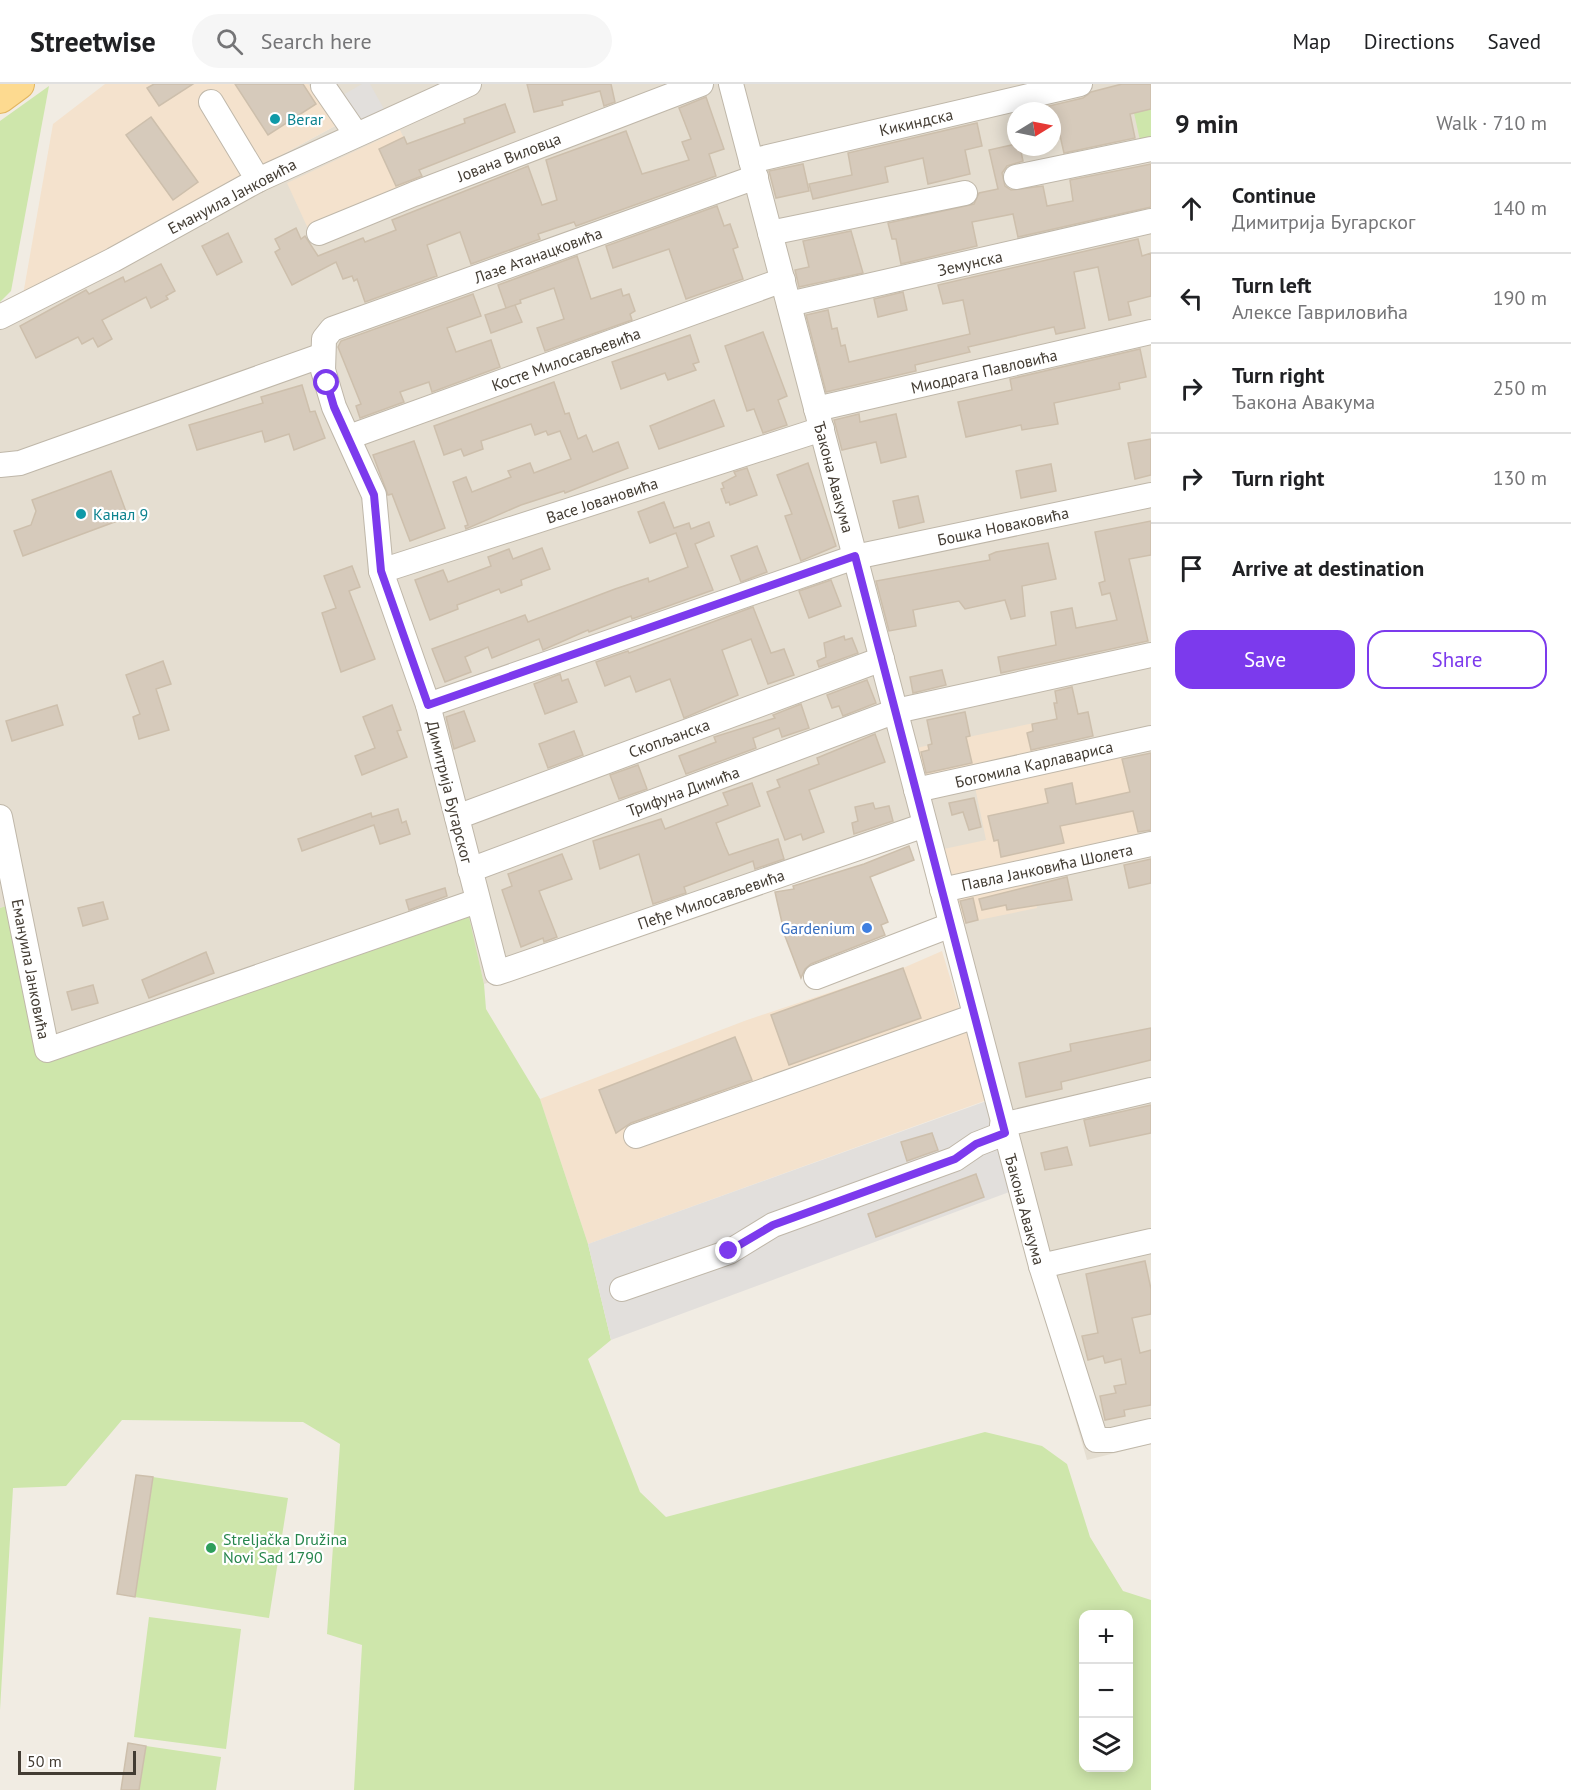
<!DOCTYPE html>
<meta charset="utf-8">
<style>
body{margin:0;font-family:"PT Sans",sans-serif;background:#f6f6f6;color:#202124}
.controls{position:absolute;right:18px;bottom:18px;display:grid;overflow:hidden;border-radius:12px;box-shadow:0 3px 15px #0003}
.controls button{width:54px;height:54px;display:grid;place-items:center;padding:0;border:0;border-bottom:2px solid #e0e0e0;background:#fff;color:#202124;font:30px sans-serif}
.compass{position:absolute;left:1007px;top:18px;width:54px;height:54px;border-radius:50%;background:#fff;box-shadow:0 3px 15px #0003;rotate:80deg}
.scale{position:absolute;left:18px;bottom:15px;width:118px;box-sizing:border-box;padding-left:6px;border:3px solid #433c33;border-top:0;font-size:16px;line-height:21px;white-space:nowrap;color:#433c33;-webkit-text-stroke:4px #fff;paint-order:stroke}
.stop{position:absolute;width:18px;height:18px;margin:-14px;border:4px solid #7c3aed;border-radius:50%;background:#fff}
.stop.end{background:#7c3aed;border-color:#fff;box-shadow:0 2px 6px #0008}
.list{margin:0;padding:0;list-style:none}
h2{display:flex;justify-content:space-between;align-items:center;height:78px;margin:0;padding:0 24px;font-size:26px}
h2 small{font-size:20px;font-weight:400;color:#757577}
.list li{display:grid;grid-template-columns:39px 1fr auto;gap:18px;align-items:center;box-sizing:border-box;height:90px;padding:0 24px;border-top:2px solid #e0e0e0}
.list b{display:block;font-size:22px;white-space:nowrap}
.list p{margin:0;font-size:20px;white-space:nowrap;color:#757577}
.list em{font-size:20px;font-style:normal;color:#757577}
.actions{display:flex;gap:12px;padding:18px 24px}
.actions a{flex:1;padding:14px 0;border:2px solid #7c3aed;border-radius:18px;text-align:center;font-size:21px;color:#7c3aed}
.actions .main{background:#7c3aed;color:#fff}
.icon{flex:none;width:33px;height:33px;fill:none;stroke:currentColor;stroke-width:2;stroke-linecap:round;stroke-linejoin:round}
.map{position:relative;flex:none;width:1151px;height:1706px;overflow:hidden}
header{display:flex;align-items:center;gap:36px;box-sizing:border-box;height:84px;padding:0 30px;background:#fff;border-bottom:2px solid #e0e0e0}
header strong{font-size:28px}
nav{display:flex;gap:33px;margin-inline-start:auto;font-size:21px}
.search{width:420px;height:54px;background:#f6f6f6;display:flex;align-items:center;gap:15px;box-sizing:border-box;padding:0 21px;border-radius:33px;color:#757577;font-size:22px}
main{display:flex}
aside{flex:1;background:#fff}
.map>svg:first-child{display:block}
.residential{fill:#e5ded1;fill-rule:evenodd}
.commercial{fill:#f4e2cd}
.green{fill:#cee6ab;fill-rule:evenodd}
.parking{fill:#e2dfdc}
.building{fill:#d6cabb;stroke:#cdbfac;stroke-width:1.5}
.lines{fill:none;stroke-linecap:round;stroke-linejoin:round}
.minor-casing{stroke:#bfb7a9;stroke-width:26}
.major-casing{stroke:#e2b660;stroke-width:32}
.minor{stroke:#fff;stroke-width:24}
.major{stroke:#fdda90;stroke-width:30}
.route{stroke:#7c3aed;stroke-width:8}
.culture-dot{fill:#0f9aa8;stroke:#fff;stroke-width:2}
.shop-dot{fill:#3f7fe0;stroke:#fff;stroke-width:2}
.leisure-dot{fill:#2e9e5b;stroke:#fff;stroke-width:2}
.labels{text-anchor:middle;stroke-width:4.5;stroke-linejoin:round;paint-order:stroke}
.culture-label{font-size:16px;fill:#0d838f;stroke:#fff;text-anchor:start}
.street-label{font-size:16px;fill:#433c33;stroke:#fff}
.shop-label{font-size:16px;fill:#366cbe;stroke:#fff;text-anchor:end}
.leisure-label{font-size:16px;fill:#27864d;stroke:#fff;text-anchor:start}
</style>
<header>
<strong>Streetwise</strong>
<div class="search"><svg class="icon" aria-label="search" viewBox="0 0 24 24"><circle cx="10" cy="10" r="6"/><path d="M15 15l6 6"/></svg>Search here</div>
<nav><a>Map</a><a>Directions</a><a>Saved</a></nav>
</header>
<main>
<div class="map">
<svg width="1151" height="1706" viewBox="0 0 1151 1706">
<rect width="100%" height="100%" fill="#f1ece3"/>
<path class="residential" d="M308,0H1151V1360L1087,1376L1009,1108L920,756L484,900L468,833L41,977L6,822L0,824V227L23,211L335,42ZM1016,27H1052V63H1016Z"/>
<g class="commercial">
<path d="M105,0H308L335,42L23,211L53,40Z"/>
<path d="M400,46L424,96L310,149L287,99Z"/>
<path d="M1053,635L1059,667L923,695L916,664Z"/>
<path d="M1122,672L1140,756L950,795L939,766L986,756L975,703Z"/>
<path d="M1031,794L1037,824L959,840L952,810Z"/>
<path d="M942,867L987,1016L588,1160L540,1015L747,936L903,884Z"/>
</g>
<g class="green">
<path d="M49,2L11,207L0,218V37Z"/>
<path d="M1151,25V59L1141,61L1134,29Z"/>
<path d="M6,822L41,976L469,833L484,900L486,925L540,1015L588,1160L611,1256L588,1275L640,1408L666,1433L985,1348L1042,1362L1067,1380L1090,1453L1123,1507L1151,1516V1706H354L362,1561L327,1550L340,1360L303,1338L122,1336L66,1402L13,1404L0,1626V824ZM1084,1530H1128V1684H1084Z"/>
<path d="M153,1393L288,1414L269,1534L135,1513Z"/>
<path d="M149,1533L241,1545L226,1665L134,1653Z"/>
<path d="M146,1662L221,1673L216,1706H139Z"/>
</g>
<g class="parking">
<path d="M362,0H370L384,25L341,49V12Z"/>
<path d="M995,1014L1020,1104L611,1256L588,1160Z"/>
</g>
<g class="building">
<path d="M154,0H193L159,22L147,4Z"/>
<path d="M235,0H303L316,20L268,51Z"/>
<path d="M527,0H611L615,18L604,22L600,7L562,17L563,21L534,28Z"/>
<path d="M1122,0H1151V25L1130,30L1135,54L1064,69L1057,38L1053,39L1049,22L1083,14L1091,8Z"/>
<path d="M706,13L724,65L709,70L716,92L576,142L574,138L538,150L540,155L471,180L460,148L427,161L437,192L365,218L357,195L354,197L352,192L343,195L336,178L292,201L275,168L280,165L275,155L296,144L301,155L305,152L318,172L363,154L365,158L396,146L392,136L528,82L542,121L557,116L546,76L626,47L642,90L689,76L682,58L691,55L679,24Z"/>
<path d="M505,20L515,48L419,86L422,92L396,102L379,65L404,53L407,60L465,39L464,35Z"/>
<path d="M151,33L198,98L173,116L126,51Z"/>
<path d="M977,39L982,62L965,66L970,90L928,100L923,74L885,83L888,98L813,115L809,100L852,91L848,69Z"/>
<path d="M1016,60V63H1020L1023,77L1007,82L1002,89L1005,102L1011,106L1043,102L1047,122L1073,117L1070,96L1151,80V123L1018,153L1013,130L972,138L977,162L901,180L896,155H892L888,139L974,120L979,109L998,105L989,66Z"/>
<path d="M803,80L809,107L776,114L769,87Z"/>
<path d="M717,122L724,142L730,140L738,163L733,165L743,195L686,215L669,165L613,184L606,162Z"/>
<path d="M851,147L863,189L799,203L795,186L809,183L803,157Z"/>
<path d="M228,149L242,178L217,191L202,162Z"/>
<path d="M1138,155L1142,172L1151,169V212L1128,218L1131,231L1109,236L1098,183L1074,188L1085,244L1056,250L1054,243L968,263L970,268L915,281L916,287L826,308L806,231L828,226L832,245L837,244L841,262L845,261L849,278L927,260L970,250L963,216L943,220L938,201Z"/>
<path d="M577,172L591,215L621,205L623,212L629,210L635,227L630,230L632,236L545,267L537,244L564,235L554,204L520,216L521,219L515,221L522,238L491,249L485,231L515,221L506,224L498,201Z"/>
<path d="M161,180L175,207L166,212L168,215L151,224L146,213L102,236L112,255L98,263L93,254L82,260L78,253L36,274L20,242L86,206L89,210L123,193L125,198Z"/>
<path d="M903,208L907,226L878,233L874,215Z"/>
<path d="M473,210L481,232L447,244L456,268L491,256L500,283L432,308L429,298L400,308L404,318L360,334L356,322L361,320L338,263L341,257Z"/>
<path d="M763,248L787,312L778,316L787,341L763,349L754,325L747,327L725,262Z"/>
<path d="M690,251L699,278L693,280L696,286L668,296L665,289L621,305L612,278Z"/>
<path d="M1140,265L1146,293L1119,299L1120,305L1054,319L1058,340L1022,346L1021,341L966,353L958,318L1012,306L1010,295Z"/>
<path d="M554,298L565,330L569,329L578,355L586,351L593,368L618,358L628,384L565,409L564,407L521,421L466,445L465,442L468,441L453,398L466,393L472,408L511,393L508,387L530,379L534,389L571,375L560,347L548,351L546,347L535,351L531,340L481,357L483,365L464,372L461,365L444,371L434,342Z"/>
<path d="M302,301L310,328L315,327L325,354L294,366L289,350L265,358L262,347L197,366L189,341L263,319L261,313Z"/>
<path d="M714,316L724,342L659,365L650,342Z"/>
<path d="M859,330L860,338L896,330L906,373L881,379L876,358L842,366L834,336Z"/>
<path d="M1151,355V391L1135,395L1128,359Z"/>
<path d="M414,357L445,444L410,457L392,410L388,411L373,371Z"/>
<path d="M808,379L836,462L801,477L785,432L792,430L777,391Z"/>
<path d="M1051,380L1056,407L1021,414L1016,387Z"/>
<path d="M747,384L757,411L730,421L729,418L726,419L721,405L724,404L722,399L736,392L734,388Z"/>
<path d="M111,387L128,433L23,472L14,447L31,441L36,427L32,416Z"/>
<path d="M918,412L924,438L899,444L893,417Z"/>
<path d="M664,418L674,444L689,439L691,445L709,438L714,452L695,460L713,506L632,535L631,532L589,548L588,546L543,566L539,555L492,574L488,563L465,573L471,588L445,598L432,565L525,531L528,538L615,505L648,494L649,498L688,483L676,449L650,459L638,428Z"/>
<path d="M1151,437V471L1129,475L1148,557L1001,589L998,573L1056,561L1051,528L1072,524L1076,544L1117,536L1110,509L1102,511L1099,499L1105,497L1095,448Z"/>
<path d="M1048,459L1056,495L1022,502L1025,532L1011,535L1005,516L965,525L959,517L913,526L916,542L889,547L876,497L990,476L989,471L996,468Z"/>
<path d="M757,462L767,488L741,498L731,472Z"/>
<path d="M542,464L550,485L521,496L522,501L501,509L499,505L457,521L458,525L430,536L415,496L443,486L448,498L491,482L488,473L509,465L513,475Z"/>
<path d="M352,482L360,503L349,507L375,575L341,588L322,529L336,524L324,492Z"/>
<path d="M831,496L841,522L809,534L799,507Z"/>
<path d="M753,523L771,569L784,565L794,591L768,600L751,555L722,566L738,611L684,634L670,595L636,608L630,592L605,602L596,578L628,567L629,569Z"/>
<path d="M844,552L845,556L852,554L858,569L819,583L817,577L826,573L824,559Z"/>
<path d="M163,577L171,600L156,605L169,646L139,655L133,633L140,630L126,591Z"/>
<path d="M942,586L946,601L913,609L910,593Z"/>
<path d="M560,590L562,597L568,595L577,618L545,630L534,600Z"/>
<path d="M867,596L876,619L843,632L839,622L832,624L827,611Z"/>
<path d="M1072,603L1078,630L1088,628L1093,652L1031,666L1027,649L1033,647L1032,640L1057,635L1054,619H1057L1055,607Z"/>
<path d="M801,620L809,644L782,653L779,644L753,654L756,664L686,690L679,672L716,658L714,653L775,634L773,631Z"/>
<path d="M57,621L63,641L12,657L6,637Z"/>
<path d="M392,621L401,646L397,647L407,673L362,691L355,672L375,664L363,633Z"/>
<path d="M464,627L475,657L454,665L446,633Z"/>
<path d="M965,628L970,652L966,653L972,679L926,689L921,668L929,666L928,661L932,660L927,636Z"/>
<path d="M574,647L583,671L548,684L539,660Z"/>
<path d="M875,650L885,678L809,706L824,748L803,756L801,750L785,756L767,708L780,703L777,696L819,680L817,674Z"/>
<path d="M1151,669V746L1138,748L1133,727L1060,742L1064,759L1001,773L998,756L994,757L988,732L1048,719L1045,705L1072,699L1076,720L1130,708L1122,675Z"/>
<path d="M638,681L647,705L619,715L610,691Z"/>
<path d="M752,699L760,722L716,739L725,762L729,771L778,755L784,775L755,785L753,777L684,803L686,809L653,820L639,770L600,785L593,757L661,735L665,745L728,721L723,709Z"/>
<path d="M974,714L981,743L969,746L963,728L952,731L949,719Z"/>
<path d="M873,719L875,725L889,722L893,737L854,750L852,739L858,737L855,723Z"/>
<path d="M398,725L402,739L406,737L410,750L380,760L374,741L302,767L298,755L371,729L372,733Z"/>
<path d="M909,762L914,776L870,793L888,838L881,841L885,851L811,880L805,885L801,894L785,852L775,808L794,805L793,802L864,780Z"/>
<path d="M562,770L572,795L539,807L557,853L544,858L543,854L521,863L502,806L512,802L508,790Z"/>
<path d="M1151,775V799L1129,804L1124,781Z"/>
<path d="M1067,793L1072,816L1007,826L1006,821L982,826L979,815Z"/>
<path d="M445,804L447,812L409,826L406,816Z"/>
<path d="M973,814L978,836L966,839L960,817Z"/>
<path d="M103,818L108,835L83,842L78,824Z"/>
<path d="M206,868L214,889L149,914L142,896Z"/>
<path d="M903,884L921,934L789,981L771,931Z"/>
<path d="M93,901L98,919L72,926L67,908Z"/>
<path d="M1151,944V976L1061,998L1062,1005L1026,1013L1019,979L1071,967L1070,960Z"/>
<path d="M735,953L752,996L631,1039L616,1049L599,1006Z"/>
<path d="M1151,1021V1049L1090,1062L1084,1036Z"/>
<path d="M932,1049L938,1066L907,1077L901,1058Z"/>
<path d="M1067,1063L1072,1081L1045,1086L1041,1069Z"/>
<path d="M976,1090L984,1113L876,1153L868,1130Z"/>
<path d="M1145,1177L1151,1205V1230L1132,1234L1140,1269L1151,1266V1321L1124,1326L1125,1332L1105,1336L1100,1312L1116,1309L1114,1302L1126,1300L1121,1275L1105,1279L1103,1272L1088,1276L1082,1252L1098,1249L1086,1190Z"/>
<path d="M136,1391L153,1393L135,1513L117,1510Z"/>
<path d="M128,1659L146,1662L139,1706H121Z"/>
</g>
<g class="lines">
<g class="minor-casing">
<g id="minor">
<path d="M731,0L1041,1182L1096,1356H1112L1151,1347"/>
<path d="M323,2L356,50"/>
<path d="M211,18L258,96"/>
<path d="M751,77L1080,0"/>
<path d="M756,93L332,245L324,255L323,286L334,323L374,411L381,487L428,621L497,889L925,741"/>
<path d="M1016,93L1151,65"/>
<path d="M319,149L414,110L701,0"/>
<path d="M770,149L965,109"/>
<path d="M789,220L1151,137"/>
<path d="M0,233L113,176L258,96L469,0"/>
<path d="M816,325L1151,248"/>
<path d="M349,353L783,196"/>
<path d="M0,381L20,379L323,271"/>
<path d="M381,487L822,345"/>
<path d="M428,621L855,473L1151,411"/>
<path d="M916,706L1151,654"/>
<path d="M0,733L47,966L477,817"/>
<path d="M457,733L882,575"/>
<path d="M470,786L896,627L1151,571"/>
<path d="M942,806L1151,760"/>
<path d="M816,893L951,841"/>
<path d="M1002,1041L1151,1006"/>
<path d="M636,1052L975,932"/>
<path d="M1041,1182L1151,1157"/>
<path d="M622,1205L729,1168L773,1141L955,1075L977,1060L1005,1049"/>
</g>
</g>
<g class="major-casing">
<path id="major" d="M0,14L19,0"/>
</g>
<use href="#minor" class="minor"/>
<use href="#major" class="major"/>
</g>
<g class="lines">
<path class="route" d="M327,299L334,323L374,411L381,487L428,621L855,472L1005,1049L976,1060L955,1075L773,1141L729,1167"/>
</g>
<g class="culture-dot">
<circle cx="275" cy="35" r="6"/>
<circle cx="81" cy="430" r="6"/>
</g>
<circle class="shop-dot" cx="867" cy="844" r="6"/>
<circle class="leisure-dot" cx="211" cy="1464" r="6"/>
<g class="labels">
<g class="culture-label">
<text x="287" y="41">Berar</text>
<text x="93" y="436">Канал 9</text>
</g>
<g class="street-label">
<text transform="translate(916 38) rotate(-13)" y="6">Кикиндска</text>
<text transform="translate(509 73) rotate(-21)" y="6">Јована Виловца</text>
<text transform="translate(232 112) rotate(-28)" y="6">Емануила Јанковића</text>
<text transform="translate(538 171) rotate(-20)" y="6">Лазе Атанацковића</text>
<text transform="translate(970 179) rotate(-13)" y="6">Земунска</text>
<text transform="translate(566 275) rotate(-20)" y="6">Косте Милосављевића</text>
<text transform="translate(984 287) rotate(-13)" y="6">Миодрага Павловића</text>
<text transform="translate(834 393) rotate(75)" y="6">Ђакона Авакума</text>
<text transform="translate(602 416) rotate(-18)" y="6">Васе Јовановића</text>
<text transform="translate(1003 442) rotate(-12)" y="6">Бошка Новаковића</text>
<text transform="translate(669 654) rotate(-20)" y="6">Скопљанска</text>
<text transform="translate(1034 680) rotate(-13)" y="6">Богомила Карлавариса</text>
<text transform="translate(683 707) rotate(-20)" y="6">Трифуна Димића</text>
<text transform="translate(450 708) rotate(76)" y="6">Димитрија Бугарског</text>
<text transform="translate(1047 783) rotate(-12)" y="6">Павла Јанковића Шолета</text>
<text transform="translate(711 815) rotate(-19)" y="6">Пеђе Милосављевића</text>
<text transform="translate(31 885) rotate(79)" y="6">Емануила Јанковића</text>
<text transform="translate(1025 1125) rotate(75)" y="6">Ђакона Авакума</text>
</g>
<g class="shop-label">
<text x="855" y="850">Gardenium</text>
</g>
<g class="leisure-label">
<text x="223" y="1461">Streljačka Družina<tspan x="223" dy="18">Novi Sad 1790</tspan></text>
</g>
</g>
</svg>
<div class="controls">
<button>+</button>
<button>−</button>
<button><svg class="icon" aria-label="layers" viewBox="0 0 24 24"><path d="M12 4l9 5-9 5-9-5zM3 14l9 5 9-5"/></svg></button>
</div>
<svg class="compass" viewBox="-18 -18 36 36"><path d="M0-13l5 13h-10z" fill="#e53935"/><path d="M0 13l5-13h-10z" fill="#757577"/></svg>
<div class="scale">50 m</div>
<div class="stop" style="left:327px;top:299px"></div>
<div class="stop end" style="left:729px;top:1167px"></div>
</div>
<aside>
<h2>9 min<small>Walk · 710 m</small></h2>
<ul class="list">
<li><svg class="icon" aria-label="ahead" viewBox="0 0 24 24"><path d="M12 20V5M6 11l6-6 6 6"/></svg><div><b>Continue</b><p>Димитрија Бугарског</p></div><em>140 m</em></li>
<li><svg class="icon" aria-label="left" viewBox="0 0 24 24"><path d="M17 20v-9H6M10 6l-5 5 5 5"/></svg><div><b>Turn left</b><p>Алексе Гавриловића</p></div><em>190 m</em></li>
<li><svg class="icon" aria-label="right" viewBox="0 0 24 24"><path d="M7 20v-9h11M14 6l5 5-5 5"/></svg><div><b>Turn right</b><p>Ђакона Авакума</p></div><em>250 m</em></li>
<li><svg class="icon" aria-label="right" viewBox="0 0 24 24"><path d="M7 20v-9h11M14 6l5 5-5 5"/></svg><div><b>Turn right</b></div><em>130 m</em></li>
<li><svg class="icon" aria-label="arrive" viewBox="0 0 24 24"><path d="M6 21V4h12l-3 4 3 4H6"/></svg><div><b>Arrive at destination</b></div></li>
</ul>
<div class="actions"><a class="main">Save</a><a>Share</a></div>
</aside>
</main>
